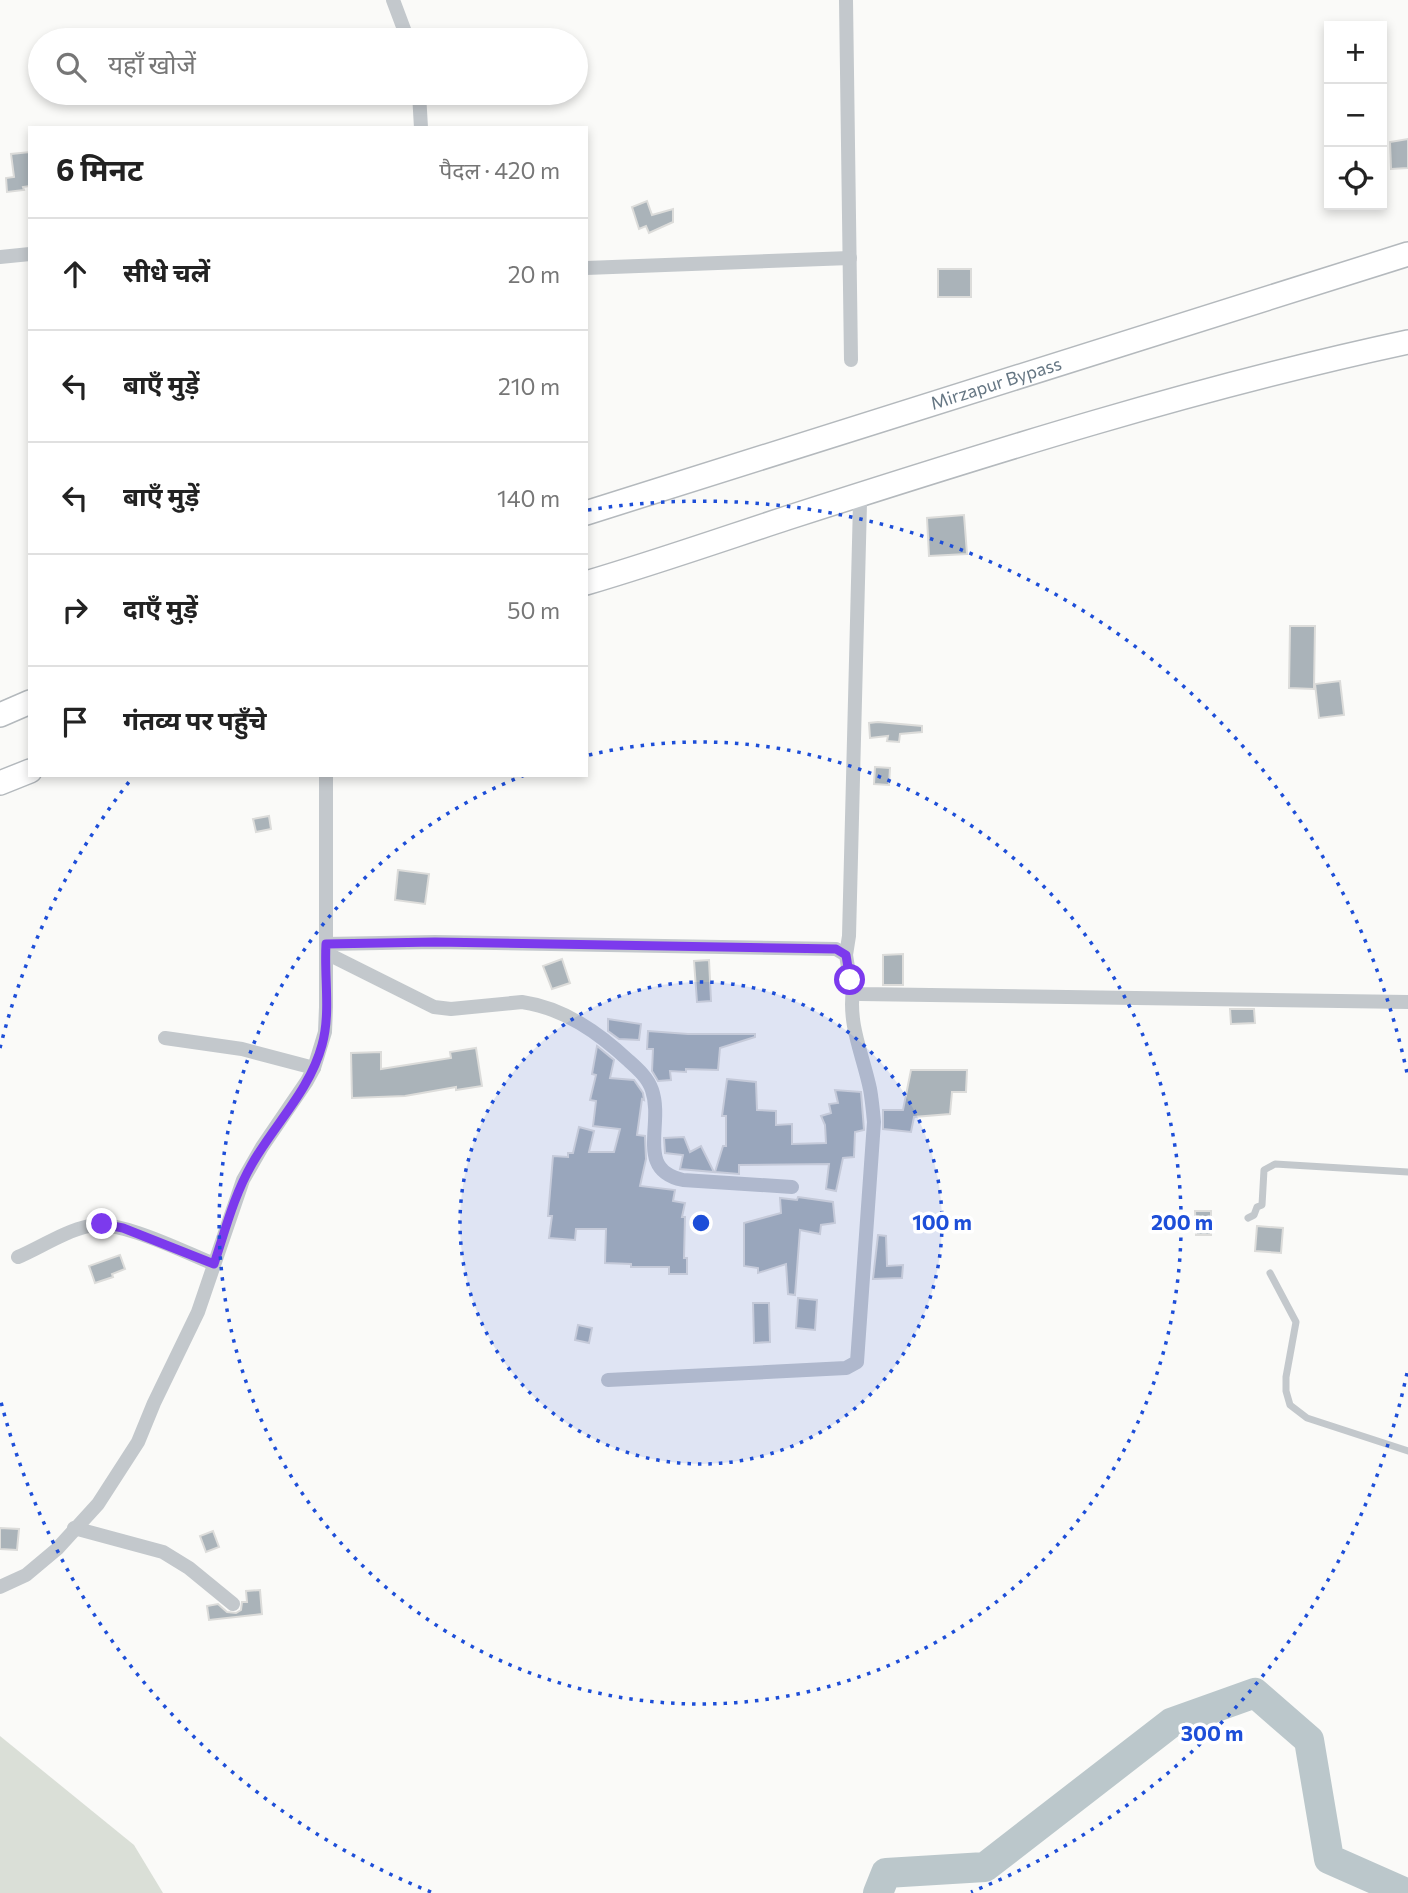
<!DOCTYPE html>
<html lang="hi">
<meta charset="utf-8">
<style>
body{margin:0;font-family:Commissioner,"Noto Sans Devanagari",sans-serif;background:#f6f6f6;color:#222}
.controls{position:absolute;right:21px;top:21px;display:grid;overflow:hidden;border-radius:0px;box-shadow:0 4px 10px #0003}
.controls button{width:63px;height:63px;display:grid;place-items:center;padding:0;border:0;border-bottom:2px solid #e0e0e0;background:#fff;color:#222;font:35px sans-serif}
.stop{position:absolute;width:21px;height:21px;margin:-16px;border:5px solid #7c3aed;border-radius:50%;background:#fff}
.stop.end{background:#7c3aed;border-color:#fff;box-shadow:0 2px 7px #0008}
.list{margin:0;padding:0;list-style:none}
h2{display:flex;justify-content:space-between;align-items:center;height:91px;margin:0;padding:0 28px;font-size:30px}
h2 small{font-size:23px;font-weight:400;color:#767676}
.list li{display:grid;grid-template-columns:46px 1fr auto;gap:21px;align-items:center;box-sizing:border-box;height:112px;padding:0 28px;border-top:2px solid #e0e0e0}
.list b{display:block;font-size:26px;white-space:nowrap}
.list em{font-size:23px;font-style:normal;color:#767676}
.icon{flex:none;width:38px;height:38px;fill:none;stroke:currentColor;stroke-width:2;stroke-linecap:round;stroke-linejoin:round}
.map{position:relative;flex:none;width:1408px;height:1893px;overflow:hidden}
.search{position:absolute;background:#fff;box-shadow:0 4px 10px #0003;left:28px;top:28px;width:560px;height:77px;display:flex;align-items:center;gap:18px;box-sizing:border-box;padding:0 24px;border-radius:38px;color:#767676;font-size:26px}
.panel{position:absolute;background:#fff;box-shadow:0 4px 10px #0003;left:28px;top:126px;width:560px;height:651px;border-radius:0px}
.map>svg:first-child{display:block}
.green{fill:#dadfd7}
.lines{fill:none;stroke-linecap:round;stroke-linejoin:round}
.river{stroke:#bbc7cb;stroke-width:30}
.building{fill:#aab3b9;stroke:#dcdcda;stroke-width:2}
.trunk-casing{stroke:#b4b9bd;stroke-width:26}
.service{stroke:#c3c8cc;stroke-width:7}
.minor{stroke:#c3c8cc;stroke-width:14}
.trunk{stroke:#fff;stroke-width:23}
.route{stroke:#7c3aed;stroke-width:9}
.ring{fill:none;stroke:#1d4ed8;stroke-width:3.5;stroke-dasharray:3.5 7}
.labels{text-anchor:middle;stroke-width:7;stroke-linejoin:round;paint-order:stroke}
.street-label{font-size:18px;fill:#657683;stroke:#fff}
.centre{fill:#1d4ed8;stroke:#fff;stroke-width:3.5}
.ring-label{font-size:21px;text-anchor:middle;font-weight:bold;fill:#1d4ed8;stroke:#fff;stroke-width:7;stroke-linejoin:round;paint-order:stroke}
</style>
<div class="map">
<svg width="1408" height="1893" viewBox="0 0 1408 1893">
<rect width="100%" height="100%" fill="#fafaf8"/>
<path class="green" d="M0,1736L134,1845L163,1893H0Z"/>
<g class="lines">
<path class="river" d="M878,1893L886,1873L985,1867L1171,1723L1255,1693L1309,1740L1329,1859L1406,1893"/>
</g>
<g class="building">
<path d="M1408,139V168L1391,169L1390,142Z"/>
<path d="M30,152V186L23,187L24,190L7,192L6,178L14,177L11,154Z"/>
<path d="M647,201L652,215L673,209V222L649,233L646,226L639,229L632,207Z"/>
<rect x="938" y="269" width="33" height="28"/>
<path d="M964,515L967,554L929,556L927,518Z"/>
<path d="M1290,626H1315L1314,689L1289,688Z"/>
<path d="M1340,681L1344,715L1319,718L1315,684Z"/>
<path d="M878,722L922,726V732L900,734L899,742L887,741L888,736L870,738L869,723Z"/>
<path d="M875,767L890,768L889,785L874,784Z"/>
<path d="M269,816L271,829L256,832L253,819Z"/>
<path d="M398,870L429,874L425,904L395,900Z"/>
<path d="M903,954V985H883V955Z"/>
<path d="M562,959L570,983L552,989L543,966Z"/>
<path d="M709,960L711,1001L697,1002L694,961Z"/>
<path d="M1230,1009H1254L1255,1023L1231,1024Z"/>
<path d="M608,1019L641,1024L639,1040L619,1039L608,1031Z"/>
<path d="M648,1031L688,1034H755V1037L720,1048L718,1070L686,1069V1072L670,1071L671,1080L658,1081L652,1071L653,1049H647Z"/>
<path d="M597,1046L614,1060L610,1078L634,1080L643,1093L644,1100L642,1099L637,1135L645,1136L646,1159L640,1186L675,1190L673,1201L685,1203L682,1217H685L684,1258H687V1274H669V1267H631V1264L605,1263L606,1229H576L575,1240L549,1238L552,1216H548L553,1156L568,1157V1153H573L579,1127L594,1131L589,1152H614L620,1129L593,1126L596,1101L590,1100L596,1075L592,1074Z"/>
<path d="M476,1048L482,1086L456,1090V1087L405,1096L352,1098L351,1053L381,1052V1069L451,1058L450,1052Z"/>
<path d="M911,1070H967L966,1092H952L950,1114L914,1117L911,1132L883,1129V1110H903Z"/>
<path d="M727,1079L756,1082L757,1110L776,1111V1125L792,1124V1144L826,1143L825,1125L821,1116L831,1113L829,1104L838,1103L835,1090L861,1092L864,1130L855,1132L854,1157L843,1158L836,1191L826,1189L829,1164L739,1165V1174L715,1172L723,1146H726V1116H722Z"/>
<path d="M684,1137L690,1152L701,1146L714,1172L680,1169L683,1155L665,1153L664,1138Z"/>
<path d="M798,1197L833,1202L835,1223L821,1225L820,1234L800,1230L795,1295L788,1294L786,1264L758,1273V1268L744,1266V1223L781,1213L780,1198L797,1200Z"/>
<path d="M1195,1211H1211V1235H1196Z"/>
<path d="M1257,1226L1283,1228L1281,1253L1255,1251Z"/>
<path d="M878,1235L886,1236L887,1266L903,1265L902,1278L873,1279Z"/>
<path d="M120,1255L125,1269L112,1274L113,1277L95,1283L89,1266Z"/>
<path d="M798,1298L817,1300L815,1330L796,1328Z"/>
<path d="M753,1303H769L770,1342L754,1343Z"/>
<path d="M578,1325L592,1328L589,1343L575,1340Z"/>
<path d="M0,1528L19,1529L17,1550L0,1549Z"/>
<path d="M213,1531L219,1547L206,1552L200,1536Z"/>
<path d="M260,1590L262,1614L209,1620L207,1606L218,1604L227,1612L236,1613L241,1610L242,1602H247L246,1591Z"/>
</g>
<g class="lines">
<g class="trunk-casing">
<g id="trunk">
<path id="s1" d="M586,513L1408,254"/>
<path d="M586,583C654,563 720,540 787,518C992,452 1198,387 1408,342"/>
<path d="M0,715L30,702"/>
<path d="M0,783L30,771"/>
</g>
</g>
<g class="service">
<path d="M1248,1218L1254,1215L1257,1207L1262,1205L1264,1170L1275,1164L1408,1172"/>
<path d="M1270,1273L1296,1322L1286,1377V1391L1290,1405L1307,1418L1408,1451"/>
</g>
<g class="minor">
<path d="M393,0L408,40"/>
<path d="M846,0L851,360"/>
<path d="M419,93L421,128"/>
<path d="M0,257L30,254"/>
<path d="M586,268L850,258"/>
<path d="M326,944L435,942L836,949L846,955L851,986L860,994L1408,1002"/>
<path d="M326,953L434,1007L451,1009L522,1002C564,1008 599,1033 629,1061C638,1069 648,1078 652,1090C664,1125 635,1170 683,1180L792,1187"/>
<path d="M846,955L849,936L860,503"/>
<path d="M165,1038L242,1049L314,1068"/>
<path d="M18,1257C41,1247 65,1231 89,1226C120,1219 184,1252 214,1264"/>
<path d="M608,1380L846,1368L857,1362L874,1122C873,1111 872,1100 870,1089C863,1055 848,1025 853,990"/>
<path d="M74,1528L163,1552L189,1568L233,1604"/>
<path d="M0,1587L26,1575L57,1549L98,1504L138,1442L154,1403L198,1312L243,1180L262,1147L307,1081L314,1068L325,1032L326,1007V775"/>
</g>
<use href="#trunk" class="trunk"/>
</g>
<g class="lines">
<path class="route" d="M102,1224L123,1228L214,1264C225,1231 234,1195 252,1164C274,1125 310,1090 322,1045C331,1013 324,977 326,944L435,942L836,949L846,955L850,980"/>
</g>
<circle cx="701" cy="1223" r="241" fill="#1d4ed8" fill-opacity=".12"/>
<g class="ring">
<circle cx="701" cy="1223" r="241"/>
<path d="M589 755A481 481 0 1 1 525 775"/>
<path d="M1407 1373A722 722 0 0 1 971 1892M431 1892A722 722 0 0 1 0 1398M0 1048A722 722 0 0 1 132 778M588 510A722 722 0 0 1 1407 1073"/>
</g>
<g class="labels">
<g class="street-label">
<text dy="6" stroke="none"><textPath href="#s1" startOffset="430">Mirzapur Bypass</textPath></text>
</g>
</g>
<circle cx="701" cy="1223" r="10" class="centre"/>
<g class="ring-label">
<text x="942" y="1230">100 m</text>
<text x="1182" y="1230">200 m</text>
<text x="1212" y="1741">300 m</text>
</g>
</svg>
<div class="controls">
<button>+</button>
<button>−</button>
<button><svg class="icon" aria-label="locate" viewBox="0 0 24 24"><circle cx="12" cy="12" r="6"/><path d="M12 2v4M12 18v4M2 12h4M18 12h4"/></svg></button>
</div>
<div class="stop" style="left:850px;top:980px"></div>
<div class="stop end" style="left:102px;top:1224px"></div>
<div class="search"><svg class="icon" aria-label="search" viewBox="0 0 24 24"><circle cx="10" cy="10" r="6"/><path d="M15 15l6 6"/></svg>यहाँ खोजें</div>
<section class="panel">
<h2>6 मिनट<small>पैदल · 420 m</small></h2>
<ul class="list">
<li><svg class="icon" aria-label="ahead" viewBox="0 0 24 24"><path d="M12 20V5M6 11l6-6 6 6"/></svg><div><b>सीधे चलें</b></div><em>20 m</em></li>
<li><svg class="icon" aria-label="left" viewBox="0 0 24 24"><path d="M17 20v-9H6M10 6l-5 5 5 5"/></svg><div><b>बाएँ मुड़ें</b></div><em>210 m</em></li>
<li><svg class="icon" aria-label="left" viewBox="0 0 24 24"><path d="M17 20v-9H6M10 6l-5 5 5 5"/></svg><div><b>बाएँ मुड़ें</b></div><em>140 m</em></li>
<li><svg class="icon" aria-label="right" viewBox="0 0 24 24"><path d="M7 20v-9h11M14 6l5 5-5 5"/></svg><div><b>दाएँ मुड़ें</b></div><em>50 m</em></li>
<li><svg class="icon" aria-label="arrive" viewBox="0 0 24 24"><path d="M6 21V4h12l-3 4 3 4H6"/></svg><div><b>गंतव्य पर पहुँचे</b></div></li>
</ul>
</section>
</div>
